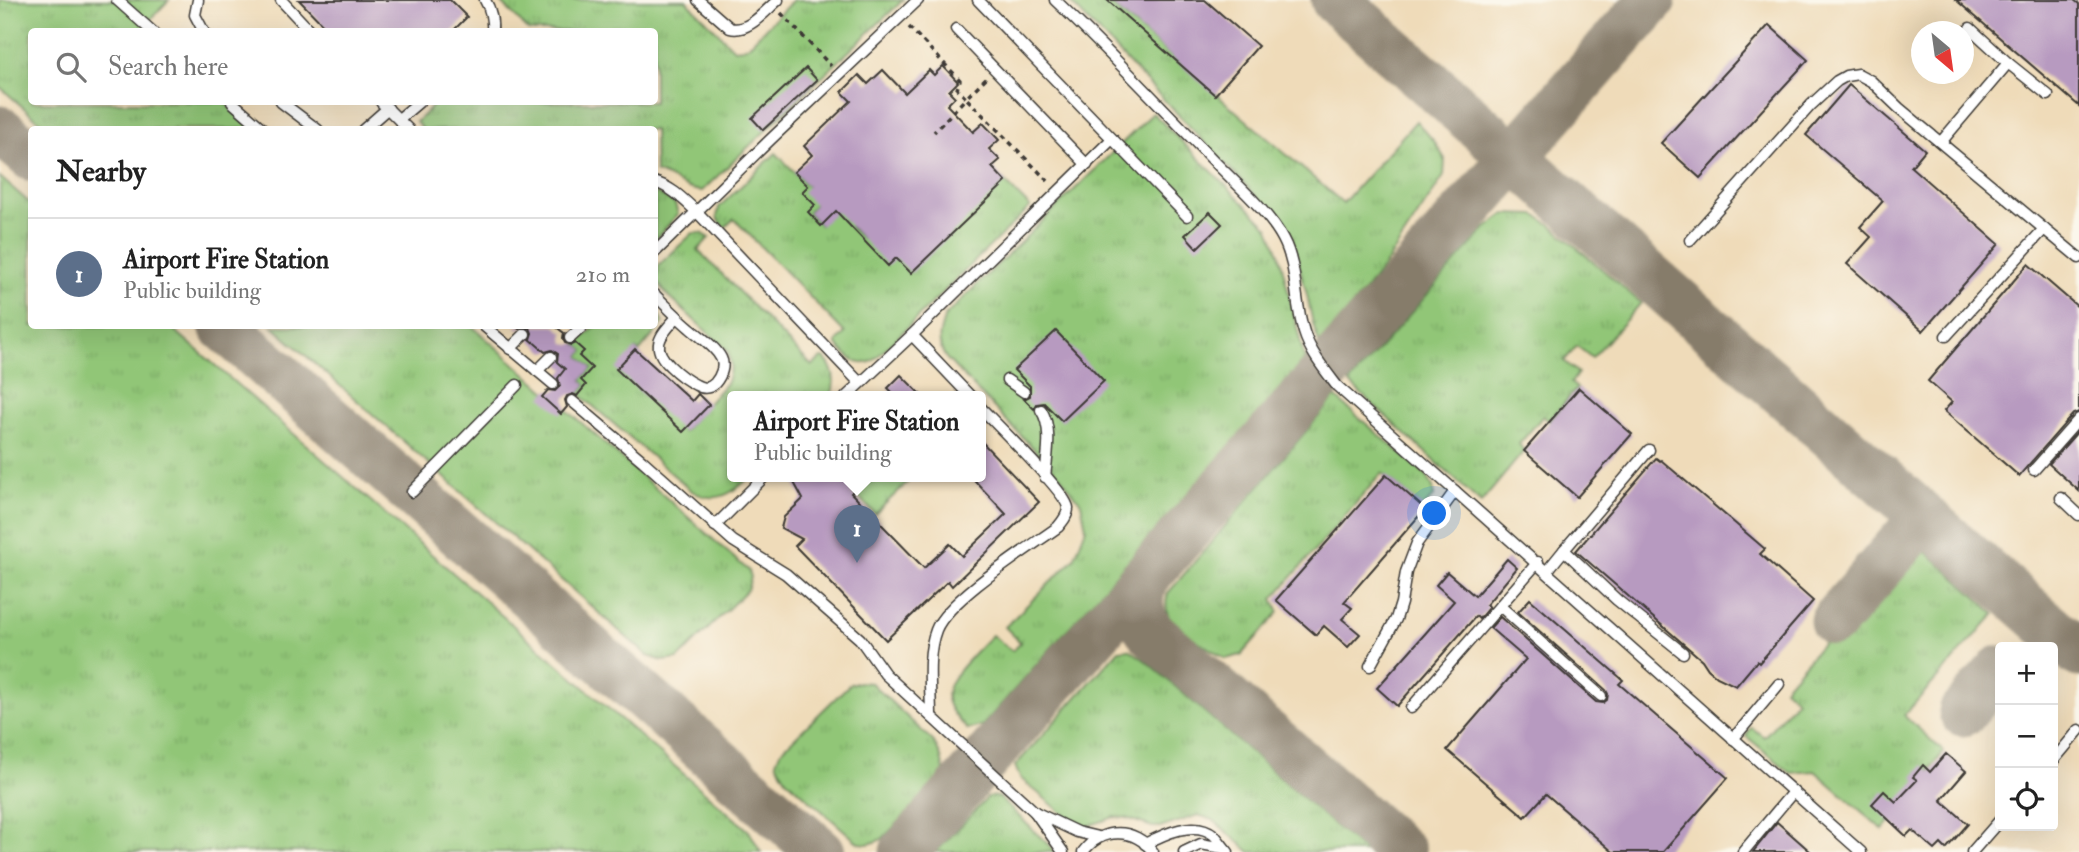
<!DOCTYPE html>
<meta charset="utf-8">
<style>
body{margin:0;font-family:"IM FELL Double Pica",serif;background:#f6f6f6;color:#222}
.controls{position:absolute;right:21px;bottom:21px;display:grid;overflow:hidden;border-radius:7px;box-shadow:0 7px 28px #0002}
.controls button{width:63px;height:63px;display:grid;place-items:center;padding:0;border:0;border-bottom:2px solid #e0e0e0;background:#fff;color:#222;font:35px sans-serif}
.compass{position:absolute;left:1911px;top:21px;width:63px;height:63px;border-radius:50%;background:#fff;box-shadow:0 7px 28px #0002;rotate:151deg}
.you{position:absolute;left:1435px;top:514px;width:24px;height:24px;margin:-18px;border:5px solid #fff;border-radius:50%;background:#1a73e8;box-shadow:0 0 0 10px #1a73e833}
.badge{display:grid;place-items:center;width:46px;height:46px;border-radius:50%;background:#1a73e8;color:#fff;font-size:23px;font-weight:700}
.pin{position:absolute;translate:-50% -58px;filter:drop-shadow(0 2px 4px #0008)}
.pin::after{content:'';position:absolute;top:37px;width:24px;height:21px;background:inherit;clip-path:polygon(0 0,100% 0,50% 100%)}
.popup{position:absolute;left:727px;top:391px;width:259px;height:91px;box-sizing:border-box;display:grid;place-content:center;border-radius:7px;background:#fff;filter:drop-shadow(0 2px 5px #0005);font-size:23px;white-space:nowrap;color:#767676}
.popup b{font-size:26px;color:#222}
.popup::after{content:'';position:absolute;left:50%;top:100%;margin-left:-14px;border:14px solid transparent;border-top-color:#fff}
.list{margin:0;padding:0;list-style:none}
h2{display:flex;justify-content:space-between;align-items:center;height:91px;margin:0;padding:0 28px;font-size:30px}
h2 small{font-size:23px;font-weight:400;color:#767676}
.list li{display:grid;grid-template-columns:46px 1fr auto;gap:21px;align-items:center;box-sizing:border-box;height:112px;padding:0 28px;border-top:2px solid #e0e0e0}
.list b{display:block;font-size:26px;white-space:nowrap}
.list p{margin:0;font-size:23px;white-space:nowrap;color:#767676}
.list em{font-size:23px;font-style:normal;color:#767676}
.icon{flex:none;width:38px;height:38px;fill:none;stroke:currentColor;stroke-width:2;stroke-linecap:round;stroke-linejoin:round}
.map{position:relative;flex:none;width:2079px;height:852px;overflow:hidden}
.search{position:absolute;background:#fff;box-shadow:0 7px 28px #0002;left:28px;top:28px;width:630px;height:77px;display:flex;align-items:center;gap:18px;box-sizing:border-box;padding:0 24px;border-radius:7px;color:#767676;font-size:26px}
.panel{position:absolute;background:#fff;box-shadow:0 7px 28px #0002;left:28px;top:126px;width:630px;height:203px;border-radius:7px}
.map>svg:first-child{display:block}
.grass{fill:url(#grass-tufts);stroke:#56714a;stroke-width:2}
.lines{fill:none;stroke-linecap:round;stroke-linejoin:round}
.taxiway{stroke:#867c6a;stroke-width:49}
.building{fill:#b79ac0}
.lane-casing{stroke:#3c3934;stroke-width:13}
.path{stroke:#3c3934;stroke-width:3.5;stroke-dasharray:5 5;stroke-linecap:butt}
.lane{stroke:#fff;stroke-width:10}
</style>
<div class="map">
<svg width="2079" height="852" viewBox="0 0 2079 852">
<defs>
<pattern id="grass-tufts" width="24" height="20" patternUnits="userSpaceOnUse" patternTransform="scale(1.75)"><rect width="24" height="20" fill="#91c677"/><path d="M3 7l-1-3M5 7V3M7 7l1-3M15 17l-1-3M17 17v-4M19 17l1-3" fill="none" stroke="#7caa66"/></pattern>
</defs>
<rect width="100%" height="100%" fill="#fbf7ec"/>
<filter id="ink" filterUnits="userSpaceOnUse"><feTurbulence type="fractalNoise" baseFrequency=".0143" numOctaves="2"/><feDisplacementMap in="SourceGraphic" scale="14" xChannelSelector="R" yChannelSelector="G"/><feConvolveMatrix kernelMatrix="1 2 1 2 8 2 1 2 1" color-interpolation-filters="sRGB"/></filter>
<filter id="wash" filterUnits="userSpaceOnUse"><feTurbulence type="fractalNoise" baseFrequency=".00686" numOctaves="4" result="noise"/><feDisplacementMap in="SourceGraphic" scale="28" xChannelSelector="R" yChannelSelector="G"/><feGaussianBlur stdDeviation="1.57" result="paint"/><feColorMatrix in="noise" values="0 0 0 0 0 0 0 0 0 0 0 0 0 0 0 0 0 1.4 0 .05"/><feComposite in="paint" operator="in"/></filter>
<g filter="url(#wash)">
<rect width="100%" height="100%" fill="#efdbb9"/>
<g class="grass">
<path d="M0,0H169L142,28L145,31L32,32V102H224L256,129H48L0,87Z"/>
<path d="M499,0H686L734,49L743,48L749,45L793,0H903L702,191C684,190 672,177 655,172L654,130H423L416,122L437,102H654V32L529,31Z"/>
<path d="M1068,0H1106L1343,203L1416,121L1434,141L1445,159L1444,176L1387,262L1320,346L1313,324L1307,295L1290,231Z"/>
<path d="M1153,113L1269,228L1279,253L1305,361L983,725L968,730C944,706 939,694 961,668C971,656 981,646 992,635L1012,651L1021,643L1005,627L1074,559L1086,528L1081,503L1060,476L946,358C936,343 939,332 945,316Z"/>
<path d="M776,153L808,186L815,205L808,212L820,225L881,165L897,180L850,227L862,238L870,230L1002,179L1030,207L873,361C856,368 848,357 837,345V342L845,333L734,219L724,228L717,217L719,207Z"/>
<path d="M0,177L31,204L32,326H170L749,831L761,852H0Z"/>
<path d="M655,192L675,204L678,214L655,240Z"/>
<path d="M1505,214L1535,215L1550,224L1641,303L1592,358L1577,346L1564,361L1578,373L1571,383L1577,388L1549,421L1543,416L1519,444L1524,451L1481,503L1349,383L1486,228Z"/>
<path d="M693,233H702L709,238L698,250L812,366L821,358H824C835,369 836,382 831,397H733V477H750C732,494 716,505 692,491L579,394L586,385L581,380L592,368L579,356L584,351L576,344L596,326H654L655,307L663,323L639,352L635,349L683,432L727,382L731,366L728,351L667,295L657,281L658,266Z"/>
<path d="M272,326H472L749,571L751,577L747,590L678,659L663,661L648,656Z"/>
<path d="M1335,397L1427,476L1433,487L1434,496L1423,508L1382,473L1273,599L1279,612L1241,655L1226,659C1215,652 1176,629 1170,620C1166,613 1165,600 1168,593Z"/>
<path d="M869,477H913L875,514L848,486L854,479L861,485Z"/>
<path d="M1912,539L1995,614L1904,715L1944,752L1929,770L1932,774L1883,830L1815,771L1791,773L1746,736L1751,727L1764,737L1797,700L1784,688Z"/>
<path d="M1129,649L1146,661L1365,852H1250L1213,820L1198,815L1163,827H1152L1127,818L1114,817L1085,827L1073,822L1020,778L1015,766L1119,650Z"/>
<path d="M860,682L871,683L934,742L941,757L944,771L938,783L882,839C872,843 866,847 856,841L786,779L776,762L780,752L850,684Z"/>
<path d="M989,796L999,797L1056,852H936Z"/>
</g>
<g class="lines">
<g class="taxiway">
<path d="M1335,0L2079,653"/>
<path d="M0,130L32,157"/>
<path d="M223,326L821,852"/>
<path d="M1147,575C1136,594 1136,615 1151,632L1402,852"/>
<path d="M1834,621L1924,517"/>
<path d="M1963,712L2000,670"/>
<path d="M904,852L1652,0"/>
</g>
</g>
<g id="blocks">
<g class="building">
<path d="M299,0H450L467,17L452,32H330Z"/>
<path d="M1107,0H1205L1258,46L1215,95Z"/>
<path d="M1956,0H2074L2079,4V106Z"/>
<path d="M1769,25L1808,60L1700,178L1661,143Z"/>
<path d="M943,66L958,82L949,91L955,97L947,105L973,132L983,123L999,140L989,149L1000,160L992,167L1006,182L911,273L896,258L888,266L836,211L821,226L808,212L815,205L802,192L808,186L794,172L812,155L804,146L851,101L842,92L859,75L868,84L883,70L905,93L929,70L934,75Z"/>
<path d="M806,68L817,80L763,130L752,118Z"/>
<path d="M1849,85L1925,150L1911,167L1999,244L1923,331L1847,264L1871,237L1860,227L1883,201L1806,135Z"/>
<path d="M1210,212L1222,224L1197,248L1185,235Z"/>
<path d="M2028,264L2079,308V412L2073,414L2019,476L1944,411L1952,402L1928,381Z"/>
<path d="M515,326H555L564,333L563,339L565,343L571,345L575,343L584,351L579,356L592,368L581,380L586,385L577,396L573,394L567,396L565,400L567,407L561,414L542,397L548,390L555,391L560,386L558,378L565,369L557,362L558,354L552,350L545,352L530,339L532,333L530,328L524,327L519,329Z"/>
<path d="M1056,331L1104,381L1062,421L1044,403L1037,404L1034,409L1024,399L1030,396V386L1014,370Z"/>
<path d="M635,349L692,401L698,394L709,405L683,432L616,369Z"/>
<path d="M901,375L923,397H897L888,388Z"/>
<path d="M1579,388L1632,434L1577,497L1524,451Z"/>
<path d="M2079,430V491L2049,464Z"/>
<path d="M981,441L1039,502L952,586L948,581L886,640L795,546L802,539L781,528L784,517L803,499L791,477H867L851,493L924,568L950,544L962,556L1006,514L975,481L981,477Z"/>
<path d="M1656,458L1660,461L1661,460L1765,549L1760,554L1813,601L1759,663L1757,661L1736,686L1717,677L1708,669L1702,660L1576,551Z"/>
<path d="M1386,475L1425,509L1344,602L1352,608L1342,619L1360,634L1348,647L1324,626L1316,635L1276,600Z"/>
<path d="M1507,559L1517,568L1486,605L1489,607L1479,619L1476,616L1397,706L1377,688L1454,601L1436,585L1447,572L1475,596Z"/>
<path d="M1530,599L1623,680L1619,684L1728,778L1663,852H1613L1546,794L1525,817L1447,750L1526,659L1490,628L1500,617L1596,702L1603,703L1607,700L1608,694L1606,690L1518,612Z"/>
<path d="M1946,754L1966,771L1941,800L1968,824L1946,849L1941,844L1935,850L1912,830L1906,836L1872,804L1884,791L1896,802L1917,780L1913,777L1923,765L1930,772Z"/>
<path d="M1777,822L1811,852H1753Z"/>
</g>
</g>
</g>
<g filter="url(#ink)">
<use href="#blocks" fill-opacity="0" stroke="#3c3934" stroke-width="2"/>
<g class="lines">
<g class="lane-casing">
<g id="lane">
<path d="M117,0L153,32"/>
<path d="M198,0L195,15L204,32"/>
<path d="M281,0L311,32"/>
<path d="M485,0C491,10 493,20 492,32"/>
<path d="M698,0L730,28C748,33 765,11 778,0"/>
<path d="M978,0L1187,216"/>
<path d="M1055,0C1109,51 1160,106 1212,159C1234,182 1269,212 1283,239C1298,267 1294,302 1304,332C1310,352 1324,369 1337,386L1861,852"/>
<path d="M1970,28L2008,63L2048,95"/>
<path d="M956,29L1087,165"/>
<path d="M232,102L264,130"/>
<path d="M281,102L318,130"/>
<path d="M381,102L409,130"/>
<path d="M399,119L419,102"/>
<path d="M363,130L388,108"/>
<path d="M1941,142L2008,63"/>
<path d="M654,182C672,187 684,200 697,212L860,383"/>
<path d="M1690,240L1811,105L1837,81L1846,76L1858,74L1871,81L1899,108L2079,258"/>
<path d="M654,253L771,139L918,0"/>
<path d="M654,294C666,306 677,317 690,328C700,337 715,346 721,358C725,366 721,376 715,383C709,389 703,389 696,385C686,380 678,374 670,366C649,346 661,335 677,317"/>
<path d="M484,326L553,384"/>
<path d="M912,335L971,397"/>
<path d="M1946,336L2044,229"/>
<path d="M570,338L583,326"/>
<path d="M510,349L525,334"/>
<path d="M537,371L551,357"/>
<path d="M1007,380L1024,392"/>
<path d="M846,397L912,335L1112,139"/>
<path d="M572,401L643,461L733,541L786,574L860,639L885,674L1035,812L1077,832L1098,837"/>
<path d="M1041,410C1053,428 1047,456 1045,477"/>
<path d="M1649,450L1564,550L1617,600L1683,653"/>
<path d="M2034,470L2079,419"/>
<path d="M412,492L517,385"/>
<path d="M2061,498L2079,515"/>
<path d="M715,526L764,477"/>
<path d="M1547,571L1564,550"/>
<path d="M1500,606L1601,696"/>
<path d="M1370,666L1396,619L1401,603L1406,572L1417,543L1455,491"/>
<path d="M1411,708L1538,562"/>
<path d="M931,716C931,689 926,656 936,630C948,599 1029,548 1058,527C1063,521 1068,515 1068,508C1067,493 995,423 981,408"/>
<path d="M1733,739L1779,684"/>
<path d="M2053,761L2079,730"/>
<path d="M1035,812L1063,852"/>
<path d="M1145,844C1164,834 1195,819 1214,835C1219,840 1223,847 1228,852"/>
<path d="M1083,852C1101,827 1135,827 1153,852"/>
<path d="M1184,852L1201,844L1223,848"/>
<path d="M1743,852L1793,792"/>
<path d="M1972,852L2000,820"/>
</g>
</g>
<g class="path">
<path d="M781,13L831,66"/>
<path d="M909,27L960,80L957,89L966,98L934,132"/>
<path d="M986,78L966,98L1049,182"/>
</g>
<use href="#lane" class="lane"/>
</g>
</g>
</svg>
<div class="controls">
<button>+</button>
<button>−</button>
<button><svg class="icon" aria-label="locate" viewBox="0 0 24 24"><circle cx="12" cy="12" r="6"/><path d="M12 2v4M12 18v4M2 12h4M18 12h4"/></svg></button>
</div>
<svg class="compass" viewBox="-18 -18 36 36"><path d="M0-13l5 13h-10z" fill="#e53935"/><path d="M0 13l5-13h-10z" fill="#767676"/></svg>
<div class="you"></div>
<div class="pin badge" style="left:857px;top:563px;background:#5c6f8a">1</div>
<div class="popup"><b>Airport Fire Station</b>Public building</div>
<div class="search"><svg class="icon" aria-label="search" viewBox="0 0 24 24"><circle cx="10" cy="10" r="6"/><path d="M15 15l6 6"/></svg>Search here</div>
<section class="panel">
<h2>Nearby<small></small></h2>
<ul class="list">
<li><span class="badge" style="background:#5c6f8a">1</span><div><b>Airport Fire Station</b><p>Public building</p></div><em>210 m</em></li>
</ul>
</section>
</div>
